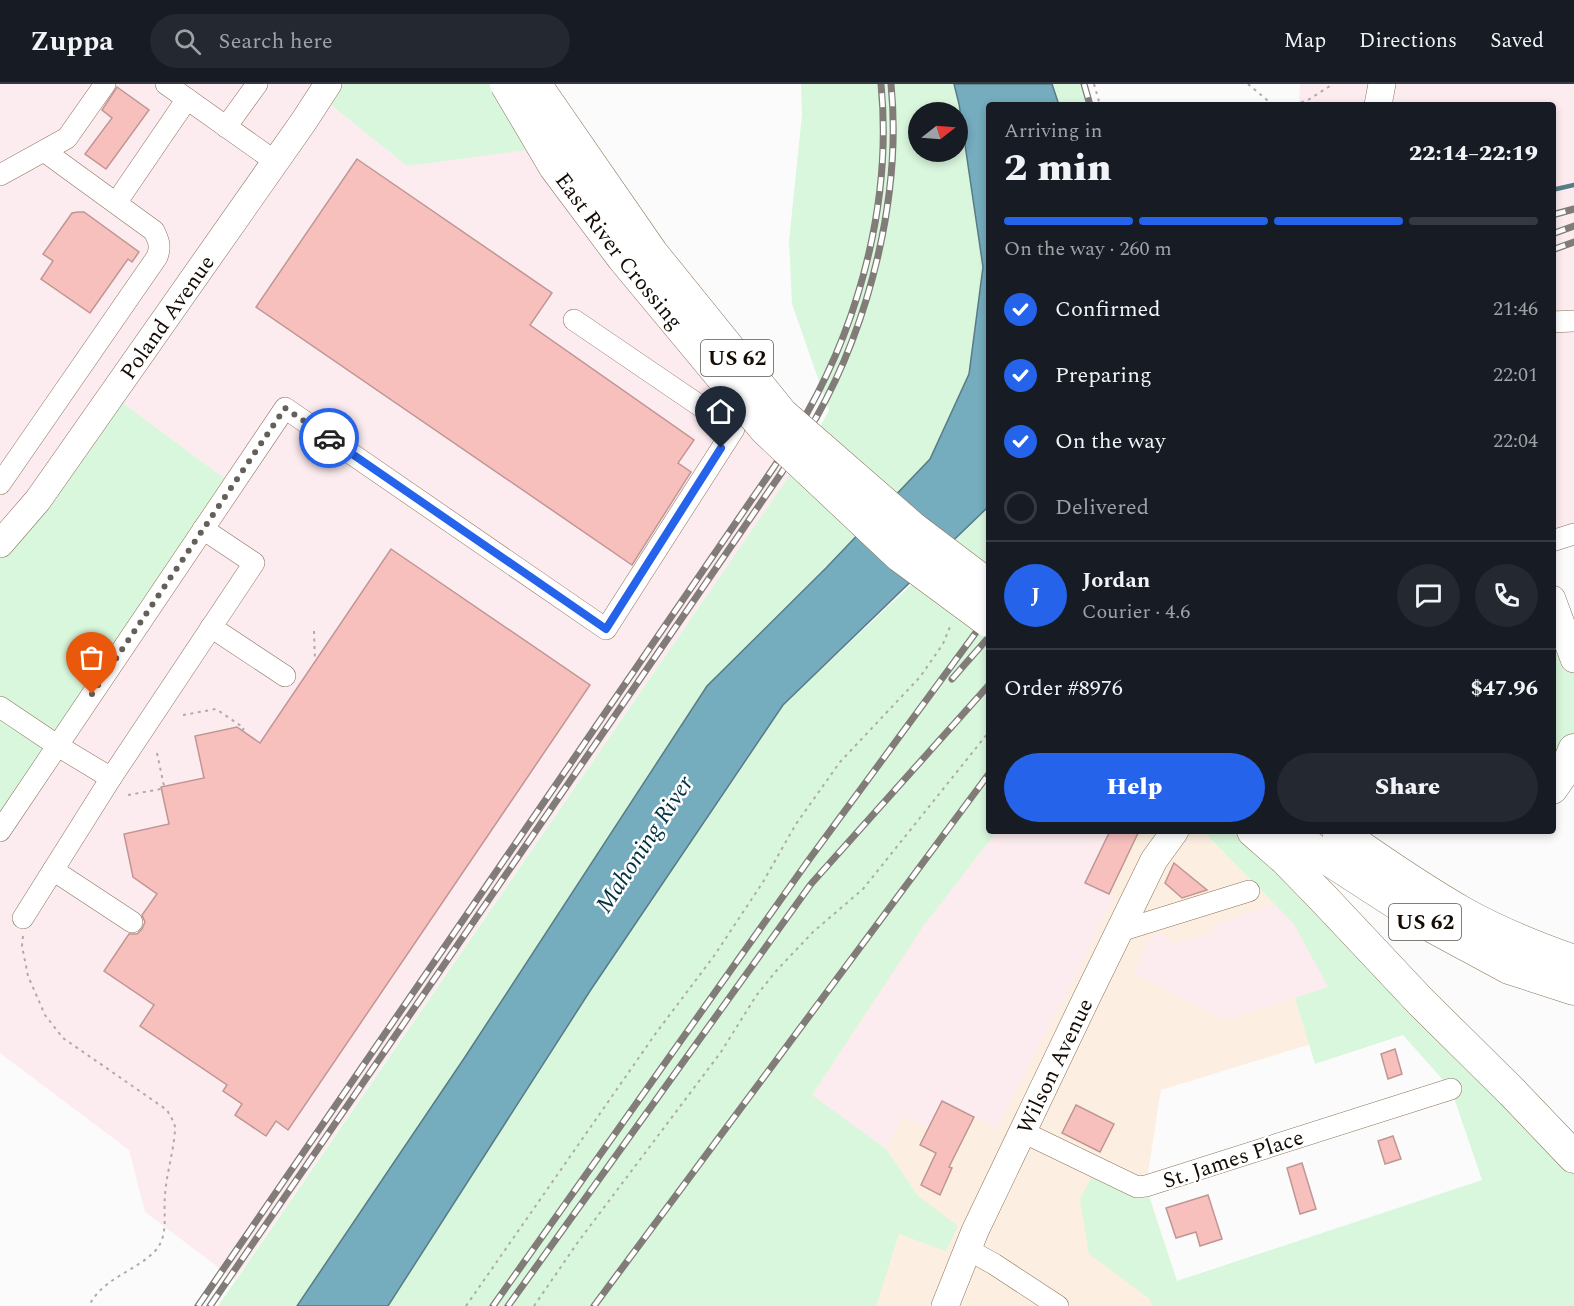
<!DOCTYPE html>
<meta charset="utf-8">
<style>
body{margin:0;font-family:Spectral,serif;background:#242831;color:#f1f3f6;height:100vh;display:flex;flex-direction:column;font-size:22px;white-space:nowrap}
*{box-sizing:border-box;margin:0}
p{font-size:20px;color:#9ea1a6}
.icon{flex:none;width:33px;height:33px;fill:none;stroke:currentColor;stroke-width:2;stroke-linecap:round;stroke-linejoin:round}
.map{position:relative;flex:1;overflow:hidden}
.panel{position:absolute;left:986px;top:18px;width:570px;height:732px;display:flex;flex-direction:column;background:#171b24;border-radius:6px;box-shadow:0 3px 9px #0003}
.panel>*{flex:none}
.needle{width:39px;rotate:73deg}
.tools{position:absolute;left:908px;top:18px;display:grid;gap:12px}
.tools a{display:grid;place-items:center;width:60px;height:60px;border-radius:50%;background:#171b24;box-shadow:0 3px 9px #0003;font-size:30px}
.pin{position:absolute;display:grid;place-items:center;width:51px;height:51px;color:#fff;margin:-62px -26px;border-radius:50% 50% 50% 0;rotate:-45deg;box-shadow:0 0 6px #0007}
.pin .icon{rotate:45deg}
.courier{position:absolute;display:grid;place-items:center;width:60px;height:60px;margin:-30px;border:4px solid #2563eb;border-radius:50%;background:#fff;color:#222;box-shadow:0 2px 8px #0007}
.head em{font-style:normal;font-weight:800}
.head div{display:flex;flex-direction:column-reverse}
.head{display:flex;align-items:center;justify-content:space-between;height:102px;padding:0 18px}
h1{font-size:39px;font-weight:800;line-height:45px}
.bar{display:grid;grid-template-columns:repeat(4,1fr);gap:9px 6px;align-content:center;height:72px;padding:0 18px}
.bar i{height:8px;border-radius:4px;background:#363941}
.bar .on{background:#2563eb}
.bar p{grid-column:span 4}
.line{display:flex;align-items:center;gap:15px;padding:0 18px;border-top:2px solid #363941}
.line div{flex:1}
.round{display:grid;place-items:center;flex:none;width:63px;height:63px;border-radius:32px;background:#242831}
ol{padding:0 18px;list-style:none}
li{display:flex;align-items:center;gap:18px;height:66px}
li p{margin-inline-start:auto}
li .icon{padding:6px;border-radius:50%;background:#2563eb;color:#fff;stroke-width:4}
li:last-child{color:#9ea1a6}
li i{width:33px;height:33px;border:3px solid #363941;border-radius:50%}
.cta{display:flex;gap:12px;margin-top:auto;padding:12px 18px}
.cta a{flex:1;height:69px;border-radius:36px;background:#2563eb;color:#fff;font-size:24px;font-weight:800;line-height:69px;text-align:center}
.cta a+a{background:#242831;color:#f1f3f6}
header{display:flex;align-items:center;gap:36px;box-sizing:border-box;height:84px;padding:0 30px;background:#171b24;border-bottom:2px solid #363941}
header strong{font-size:28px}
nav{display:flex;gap:33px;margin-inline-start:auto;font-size:21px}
.search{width:420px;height:54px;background:#242831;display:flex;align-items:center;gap:15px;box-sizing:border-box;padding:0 21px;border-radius:33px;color:#9ea1a6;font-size:22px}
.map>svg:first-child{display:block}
.built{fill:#fcefe1}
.industrial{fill:#fdecef}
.green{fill:#d9f7dd;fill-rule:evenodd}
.water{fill:#75acbe;stroke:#587c86;stroke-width:1.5}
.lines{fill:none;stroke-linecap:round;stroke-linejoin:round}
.stream{stroke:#587c86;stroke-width:4.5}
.building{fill:#f7c0bd;stroke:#c09694;stroke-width:1.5}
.minor-casing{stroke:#8b7358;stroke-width:22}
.major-casing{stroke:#8b7358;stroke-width:28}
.highway-casing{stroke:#8b7358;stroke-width:33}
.path{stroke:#aeaba8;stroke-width:2;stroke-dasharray:3 4.5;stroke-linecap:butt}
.minor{stroke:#fff;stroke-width:21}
.major{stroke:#fff;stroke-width:27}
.highway{stroke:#fff;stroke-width:32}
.rail-casing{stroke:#817c78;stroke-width:7}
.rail{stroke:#fff;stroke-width:4.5;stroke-dasharray:14;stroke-linecap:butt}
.highway-bridge-casing{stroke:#8b7358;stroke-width:33;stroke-linecap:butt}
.highway-bridge{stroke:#fff;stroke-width:32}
.done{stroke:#655f5a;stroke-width:6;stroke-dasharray:0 10.8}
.route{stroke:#2563eb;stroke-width:8}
.labels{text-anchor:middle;stroke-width:5;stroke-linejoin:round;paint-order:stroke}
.shield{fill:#fff;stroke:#5a544f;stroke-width:1.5}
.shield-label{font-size:21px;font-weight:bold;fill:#140b03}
.street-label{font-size:22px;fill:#140b03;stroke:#fff}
.water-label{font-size:24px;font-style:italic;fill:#003340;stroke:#fff}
</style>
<header>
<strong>Zuppa</strong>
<div class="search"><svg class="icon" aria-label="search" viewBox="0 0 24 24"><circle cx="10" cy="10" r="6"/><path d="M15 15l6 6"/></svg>Search here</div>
<nav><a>Map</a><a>Directions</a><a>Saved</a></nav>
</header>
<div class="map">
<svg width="1574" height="1222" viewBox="0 0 1574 1222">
<rect width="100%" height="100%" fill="#fbfbfb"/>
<path class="built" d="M988 747H1203L1389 936 1161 1006 1146 1102 1177 1197 1195 1192 1205 1222H808L743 1020Z"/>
<g class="industrial">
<path d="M0 0H328L550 63 811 360 235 1196 145 1128 129 1066 0 969Z"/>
<path d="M1300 0H1574V450L1553 457 1552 21H1299Z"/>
<path d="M997 747H1110L1085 799 1114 813 1078 888 996 1044 942 1017 928 1044 902 1032 886 1065 812 1012 924 841Z"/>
<path d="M1275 820 1294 840 1329 903 1225 936 1133 889 1152 851 1161 848 1174 860 1212 849 1215 840Z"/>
</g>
<g class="green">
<path d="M328 0H530L550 63 407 82 320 12Z"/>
<path d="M801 0H954L959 20 983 183 969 290 930 375 826 484 465 973 297 1222H218L811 360 829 326 792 220 789 157 802 31ZM918 28H957V68H918Z"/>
<path d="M1052 0H1084L1091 21H1059Z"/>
<path d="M112 311 233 401 0 747V460Z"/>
<path d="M988 423V747H997L924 841 812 1011 886 1065 918 1112 958 1142 946 1167 899 1150 876 1222H388L590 907 783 621 924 489Z"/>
<path d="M1552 515 1574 568V666L1552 704Z"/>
<path d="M1203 747H1253L1574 1073V1222H1152L1150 1215 1089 1170 1080 1115 1092 1092 1140 1115 1149 1113 1177 1197 1482 1096 1451 1005 1403 951 1315 980 1295 914 1328 903 1294 840Z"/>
</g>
<path class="water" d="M954 0H1052L1059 21H988V423L783 621 590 907 388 1222H297L465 973 707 602 826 484 930 375 969 290 983 183 959 20Z"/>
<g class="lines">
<path class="stream" d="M1552 106 1574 101"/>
</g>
<g class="building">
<path d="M117 3 149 26 106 85 85 70 112 34 102 26Z"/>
<path d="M357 75 552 209 530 241 694 356 678 379 691 388 632 481 256 223Z"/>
<path d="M78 128H84L139 168 132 178 128 175 90 229 41 195 53 177 43 170 72 129Z"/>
<path d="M391 465 590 601 288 1046 276 1037 266 1052 235 1031 242 1020 223 1007 227 1001 140 942 154 921 104 887 129 850H137L142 845 145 838 142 831 157 810 133 793 124 750 169 740 161 703 204 694 195 652 237 643 260 659Z"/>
<path d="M1110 747H1139L1109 810 1085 799Z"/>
<path d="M1174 779 1207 806 1182 814 1165 799Z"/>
<path d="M1395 965 1402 990 1388 995 1381 970Z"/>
<path d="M942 1017 974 1033 949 1083 952 1084 940 1111 921 1101 936 1069 920 1061Z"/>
<path d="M1076 1021 1114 1040 1100 1068 1062 1049Z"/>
<path d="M1393 1052 1401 1075 1385 1080 1378 1057Z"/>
<path d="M1302 1079 1316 1125 1300 1130 1287 1084Z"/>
<path d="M1208 1111 1222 1155 1200 1162 1196 1148 1176 1154 1166 1124Z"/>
</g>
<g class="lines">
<defs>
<g id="minor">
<path d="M166 0 276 78"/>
<path d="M226 43 257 0"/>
<path d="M0 91 67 54 105 0"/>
<path d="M116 119 187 15"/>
<path d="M1552 238 1574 237"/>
<path d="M0 400 157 173C161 163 159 157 154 147L44 67"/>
<path d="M1552 457 1574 450"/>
<path d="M211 543 285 592"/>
<path d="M0 623 58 662 111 694"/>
<path d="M0 747 285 324 606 545 734 345 574 236"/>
<path d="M53 786 132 838"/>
<path d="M23 834 111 694 254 479 203 445"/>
<path d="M1120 847 1249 807"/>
<path d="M1023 1048 1137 1103 1146 1102 1451 1005"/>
<path d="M967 1165 994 1180 1058 1222"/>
</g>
<g id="major">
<path d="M1378 21 1382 0"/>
<path id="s1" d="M0 460 38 416 304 37 328 0"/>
<path d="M1552 515 1574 575"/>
<path id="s2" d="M945 1222 975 1147 1087 913 1154 776 1175 747"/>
</g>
<g id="highway">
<path d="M1552 704 1568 681 1574 666"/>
<path d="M1253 747 1285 775 1324 815 1420 917 1512 1008 1574 1073"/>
<path d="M1288 747 1314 766 1433 843 1509 884 1574 905"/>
<path d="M1338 747C1379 776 1421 805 1465 830 1499 849 1537 864 1574 877"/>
</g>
</defs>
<use href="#minor" class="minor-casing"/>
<use href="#major" class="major-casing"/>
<use href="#highway" class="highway-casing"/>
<g class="path">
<path d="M1094 0 1100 21"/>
<path d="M1248 0 1273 21"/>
<path d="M1294 21 1308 16 1330 2"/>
<path d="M314 547 315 578"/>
<path d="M183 631 216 625 244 644 242 647"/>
<path d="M157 669 164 702"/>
<path d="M128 711 161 705"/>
<path d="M23 852 22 862 28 892 45 931 63 954 167 1026C170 1032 174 1037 175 1043 175 1063 166 1090 165 1112 163 1129 169 1151 156 1166 137 1187 102 1194 89 1222"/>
<path d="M466 1222 656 949 714 872 763 798 796 740 840 678 920 593 943 560 951 540"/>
<path d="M534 1222 578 1158 721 968 756 912 777 886 813 848 863 805 988 649"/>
</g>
<use href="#minor" class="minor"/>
<use href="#major" class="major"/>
<use href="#highway" class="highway"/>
<defs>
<g id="rail">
<path d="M1084 0 1090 21"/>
<path d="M1552 131 1574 125"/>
<path d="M1552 150 1574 142"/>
<path d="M1552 166 1574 158"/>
<path d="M952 595 988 554"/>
<path d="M198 1222 774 383C785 365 797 347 807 329 862 231 892 112 881 0"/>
<path d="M210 1222 782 388C793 370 805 352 816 334 870 238 902 110 891 0"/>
<path d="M493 1222 808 777 988 532"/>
<path d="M508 1222 811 800 988 602"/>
<path d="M594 1222 988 691"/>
</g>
</defs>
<use href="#rail" class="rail-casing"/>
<use href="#rail" class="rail"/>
<defs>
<g id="highway-bridge">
<path id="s3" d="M506 0 555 83 623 174 765 345 900 472 988 537"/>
<path d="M535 0 652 169 782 330 914 445 988 501"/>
</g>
</defs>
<use href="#highway-bridge" class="highway-bridge-casing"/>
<use href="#highway-bridge" class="highway-bridge"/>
</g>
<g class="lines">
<path class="done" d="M92 610 285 324 329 354"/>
<path class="route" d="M329 354 606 545 721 364"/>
</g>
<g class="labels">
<g class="shield">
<rect x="701" y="256" width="72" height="36" rx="4.5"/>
<rect x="1389" y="820" width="72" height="36" rx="4.5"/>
</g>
<g class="shield-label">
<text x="737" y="281">US 62</text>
<text x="1425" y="845">US 62</text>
</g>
<g class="street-label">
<text dy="8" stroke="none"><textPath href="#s3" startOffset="202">East River Crossing</textPath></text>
<text dy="8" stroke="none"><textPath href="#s1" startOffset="282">Poland Avenue</textPath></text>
<text dy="8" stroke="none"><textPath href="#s2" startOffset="264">Wilson Avenue</textPath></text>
<text transform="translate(1233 1074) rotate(-18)" y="8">St. James Place</text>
</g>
<g class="water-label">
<text transform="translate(644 760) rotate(-57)" y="8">Mahoning River</text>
</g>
</g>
</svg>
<div class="tools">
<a><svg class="needle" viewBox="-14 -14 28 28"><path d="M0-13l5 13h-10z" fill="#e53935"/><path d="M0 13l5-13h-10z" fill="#9ea1a6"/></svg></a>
</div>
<div class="pin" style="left:92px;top:610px;background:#ea580c"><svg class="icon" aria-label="bag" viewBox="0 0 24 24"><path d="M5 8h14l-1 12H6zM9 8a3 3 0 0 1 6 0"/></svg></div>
<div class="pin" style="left:721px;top:364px;background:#1f2937"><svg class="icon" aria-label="home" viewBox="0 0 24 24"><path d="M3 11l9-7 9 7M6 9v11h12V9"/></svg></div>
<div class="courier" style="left:329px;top:354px"><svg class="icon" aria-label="car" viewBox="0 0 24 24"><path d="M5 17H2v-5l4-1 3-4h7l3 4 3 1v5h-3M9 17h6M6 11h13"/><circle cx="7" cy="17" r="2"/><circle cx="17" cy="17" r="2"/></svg></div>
<section class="panel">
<div class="head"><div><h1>2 min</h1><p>Arriving in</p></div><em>22:14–22:19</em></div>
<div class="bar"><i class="on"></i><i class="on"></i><i class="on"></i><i></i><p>On the way · 260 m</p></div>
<ol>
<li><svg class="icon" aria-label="check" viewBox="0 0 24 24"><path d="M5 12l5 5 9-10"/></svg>Confirmed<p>21:46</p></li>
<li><svg class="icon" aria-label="check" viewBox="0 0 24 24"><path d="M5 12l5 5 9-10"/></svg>Preparing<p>22:01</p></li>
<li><svg class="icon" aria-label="check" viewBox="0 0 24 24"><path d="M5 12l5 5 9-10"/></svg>On the way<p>22:04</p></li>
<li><i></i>Delivered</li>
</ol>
<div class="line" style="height:108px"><b class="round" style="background:#2563eb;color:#fff">J</b><div><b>Jordan</b><p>Courier · 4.6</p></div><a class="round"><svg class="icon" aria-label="chat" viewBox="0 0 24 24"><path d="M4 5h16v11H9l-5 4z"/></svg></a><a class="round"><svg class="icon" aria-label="phone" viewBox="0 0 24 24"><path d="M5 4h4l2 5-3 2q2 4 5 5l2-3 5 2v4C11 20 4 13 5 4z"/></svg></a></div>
<div class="line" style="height:78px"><div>Order #8976</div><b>$47.96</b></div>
<div class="cta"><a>Help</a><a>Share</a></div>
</section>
</div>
